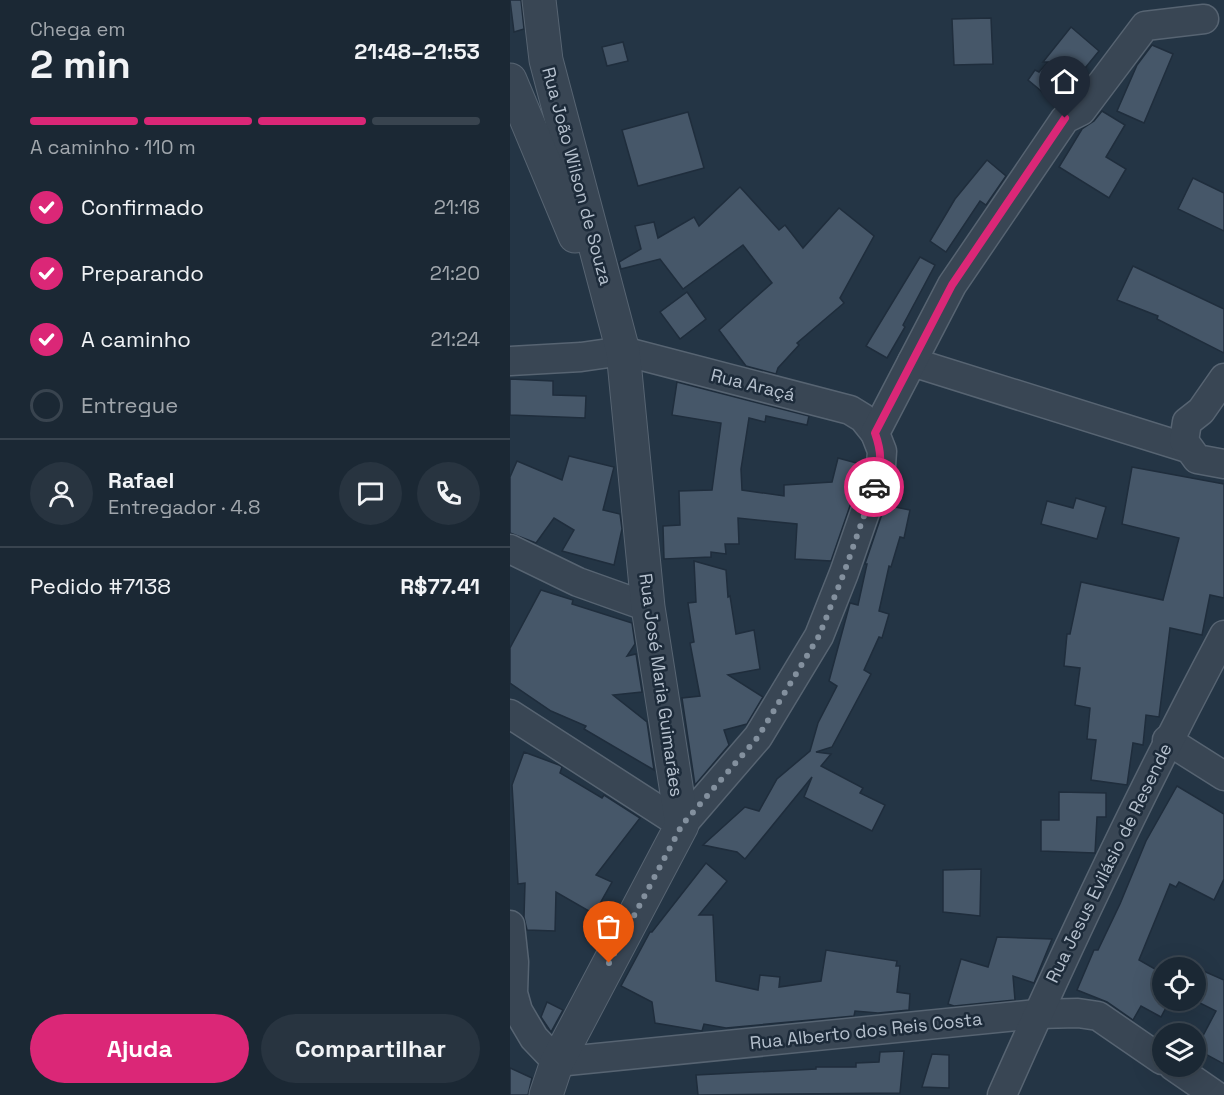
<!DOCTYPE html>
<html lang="pt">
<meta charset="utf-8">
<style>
body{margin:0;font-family:"Space Grotesk",sans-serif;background:#283440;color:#f1f3f6;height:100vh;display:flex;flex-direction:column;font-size:22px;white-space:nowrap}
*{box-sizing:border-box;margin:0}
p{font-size:20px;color:#a0a6ac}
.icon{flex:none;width:33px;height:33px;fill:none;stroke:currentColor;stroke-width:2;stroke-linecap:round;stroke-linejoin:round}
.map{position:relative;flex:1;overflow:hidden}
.side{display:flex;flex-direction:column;background:#1b2834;width:510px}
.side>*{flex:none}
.controls{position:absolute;left:642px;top:957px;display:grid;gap:12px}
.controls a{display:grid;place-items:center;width:54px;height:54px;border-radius:50%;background:#1b2834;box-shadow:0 6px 24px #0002,0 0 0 2px #39444f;font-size:30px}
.pin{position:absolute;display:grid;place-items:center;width:51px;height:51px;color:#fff;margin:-62px -26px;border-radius:50% 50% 50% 0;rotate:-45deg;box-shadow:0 0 6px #0007}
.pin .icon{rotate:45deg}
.courier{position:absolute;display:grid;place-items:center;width:60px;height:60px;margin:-30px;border:4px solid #db2777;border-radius:50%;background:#fff;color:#222;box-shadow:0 2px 8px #0007}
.summary em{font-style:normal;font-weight:700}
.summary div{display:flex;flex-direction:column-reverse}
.summary{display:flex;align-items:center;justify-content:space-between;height:102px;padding:0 30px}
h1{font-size:39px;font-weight:700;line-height:45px}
.bar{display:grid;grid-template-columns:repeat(4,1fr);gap:9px 6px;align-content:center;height:72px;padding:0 30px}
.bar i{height:8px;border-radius:4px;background:#39444f}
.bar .on{background:#db2777}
.bar p{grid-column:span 4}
.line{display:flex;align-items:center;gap:15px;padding:0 30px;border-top:2px solid #39444f}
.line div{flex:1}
.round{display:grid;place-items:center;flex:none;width:63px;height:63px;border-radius:32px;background:#283440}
ol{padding:0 30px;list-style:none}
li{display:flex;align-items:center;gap:18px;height:66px}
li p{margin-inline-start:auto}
li .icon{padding:6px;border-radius:50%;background:#db2777;color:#fff;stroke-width:4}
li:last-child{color:#a0a6ac}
li i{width:33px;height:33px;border:3px solid #39444f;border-radius:50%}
.primary-button{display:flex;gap:12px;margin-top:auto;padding:12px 30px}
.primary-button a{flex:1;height:69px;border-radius:36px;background:#db2777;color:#fff;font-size:24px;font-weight:700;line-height:69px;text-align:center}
.primary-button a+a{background:#283440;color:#f1f3f6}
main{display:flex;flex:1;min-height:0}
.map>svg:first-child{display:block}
.building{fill:#465769;stroke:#1f2d3c;stroke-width:1.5}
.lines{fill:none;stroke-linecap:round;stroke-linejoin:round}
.minor-casing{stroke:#576472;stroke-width:31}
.tertiary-casing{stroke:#576472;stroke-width:35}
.minor{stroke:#394654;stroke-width:28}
.tertiary{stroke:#394654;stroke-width:33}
.done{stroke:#83909e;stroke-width:6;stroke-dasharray:0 10.8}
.route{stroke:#db2777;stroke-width:8}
.labels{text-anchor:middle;stroke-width:5;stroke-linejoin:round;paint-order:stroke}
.street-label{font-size:18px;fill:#b6c1ce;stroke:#1d2b3a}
</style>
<main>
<section class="side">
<div class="summary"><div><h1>2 min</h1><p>Chega em</p></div><em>21:48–21:53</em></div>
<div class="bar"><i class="on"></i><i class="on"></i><i class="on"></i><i></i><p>A caminho · 110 m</p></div>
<ol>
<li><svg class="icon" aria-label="check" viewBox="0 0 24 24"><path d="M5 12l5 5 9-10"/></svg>Confirmado<p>21:18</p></li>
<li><svg class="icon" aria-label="check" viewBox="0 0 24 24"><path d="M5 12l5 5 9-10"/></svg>Preparando<p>21:20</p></li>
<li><svg class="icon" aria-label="check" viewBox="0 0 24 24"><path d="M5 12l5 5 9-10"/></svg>A caminho<p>21:24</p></li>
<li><i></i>Entregue</li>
</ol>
<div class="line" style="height:108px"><a class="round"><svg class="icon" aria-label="person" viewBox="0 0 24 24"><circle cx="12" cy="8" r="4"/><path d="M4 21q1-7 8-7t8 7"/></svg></a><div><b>Rafael</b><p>Entregador · 4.8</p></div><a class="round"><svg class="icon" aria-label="chat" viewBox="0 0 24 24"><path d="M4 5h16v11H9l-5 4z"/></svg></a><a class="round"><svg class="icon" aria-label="phone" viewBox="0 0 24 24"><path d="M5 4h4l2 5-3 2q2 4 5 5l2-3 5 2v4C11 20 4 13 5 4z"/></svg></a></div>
<div class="line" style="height:78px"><div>Pedido #7138</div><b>R$77.41</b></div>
<div class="primary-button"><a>Ajuda</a><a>Compartilhar</a></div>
</section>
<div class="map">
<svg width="714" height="1095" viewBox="0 0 714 1095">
<rect width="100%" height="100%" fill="#243545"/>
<g class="building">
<path d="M0 0H11L14 29 4 32Z"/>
<path d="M481 18 483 64 444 65 442 19Z"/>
<path d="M561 27 589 51 566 79 570 82 560 98 547 104 518 80 525 70 529 72 538 62H533Z"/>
<path d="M113 42 118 61 97 66 92 47Z"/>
<path d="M642 45 663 54 634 123 607 111 627 65Z"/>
<path d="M592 111 615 125 596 157 616 169 599 198 549 167 572 129 584 121Z"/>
<path d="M178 112 194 168 128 186 112 130Z"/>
<path d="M477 160 496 176 476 205 470 201 436 252 420 241 445 199Z"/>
<path d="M683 178 714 193V231L668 209Z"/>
<path d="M230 187 269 230 275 225 293 248 329 208 364 236 330 298 334 303 287 343 289 345 268 368 266 374 236 366 209 330 262 283 233 245 173 289 150 259 111 269 109 262 131 249 125 226 144 222 148 238 184 217 189 226Z"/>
<path d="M410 257 425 265 393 325 395 327 377 358 356 346Z"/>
<path d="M623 266 714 309V353L647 319 648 316 607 300Z"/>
<path d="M177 292 196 319 170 339 150 312Z"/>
<path d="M0 379 43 381V395L76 396 75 418 0 415Z"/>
<path d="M167 382 299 416 297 425 256 416 255 422 239 418 231 469 232 490 274 496V485L322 482 328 458 354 465 321 561 285 559 287 524 228 518 229 544H215L216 554 201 552V557L154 559 153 526 170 525 169 491 202 490 211 423 162 415Z"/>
<path d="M59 456 104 467 93 510 110 514 112 529 104 565 52 551 64 530 44 518 26 543 0 533V477L7 461 52 480Z"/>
<path d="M622 467 714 484V598L700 595 692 635 660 628 649 717 636 715 633 745 623 743 617 785 581 780 586 740 577 739 580 708 565 705 570 668 554 666 557 634H560L571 582 653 600 669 538 612 524Z"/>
<path d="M566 498 596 507 587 539 531 524 537 501 563 508Z"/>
<path d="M375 505 400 510 394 538 390 537 381 567 379 566 369 611 379 614 372 638 369 637 354 670 361 674 322 747 306 752 321 754 311 766 353 788 350 793 375 805 362 831 294 797 302 777 235 859 227 852 193 845 235 807 249 811 267 779 300 751 308 723 327 686 319 681 340 603 348 605 357 564H355Z"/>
<path d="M184 561 216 570 218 597 220 596 226 634 244 630 250 669 218 675 253 697 237 724 214 730 219 745 185 785 172 698 190 696 180 643 184 642 178 603 186 602Z"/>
<path d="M31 590 63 600 62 604 122 623 125 644 117 656 126 654 132 692 103 695 137 722 144 770 74 729 76 726 41 711 0 683V648Z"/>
<path d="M14 752 49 765 52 767 50 773 92 798 94 795 130 818 86 875 102 882 84 914 46 892 45 931 17 930 14 917 15 883 8 884 2 785Z"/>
<path d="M667 786 714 814V879L704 900 669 882 666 887 660 884 629 960 652 973V1000H660L651 1017 631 1006 623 1020 597 1002 567 990 584 950H588L610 904 636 841Z"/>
<path d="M549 792 596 793V817H587L585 853 531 851V820H549Z"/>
<path d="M196 863 217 881 189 915H203L206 981 248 990 250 975 270 977 269 987 311 981 316 950 387 961 386 966H390L387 992 400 994 399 1010 368 1013 345 1011 344 1016 216 1028 194 1024 192 1031 145 1023 142 1002 111 986 140 932H142Z"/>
<path d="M471 869 470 916 433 912V870Z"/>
<path d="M487 937 542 939 524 983 503 976 505 1000 444 1006 438 1004 451 959 478 967Z"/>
<path d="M682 966 714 980V1064L686 1049 706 1011 684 1000 686 968Z"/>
<path d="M37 1002 53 1010 41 1032 31 1017Z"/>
<path d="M394 1051 390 1093 188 1095 186 1075 306 1069V1067H346V1063L369 1062 370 1052Z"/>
<path d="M422 1054 439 1055V1088L412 1087Z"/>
<path d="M0 1068 22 1078 18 1095H0Z"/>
</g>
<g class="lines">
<defs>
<g id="minor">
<path d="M0 361 71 357 113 351 340 410 353 418 365 433"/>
<path d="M402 362 677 448"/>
<path d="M714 378 691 411 677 422 674 441 687 459 714 464"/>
<path d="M0 549 68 582 138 607"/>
<path d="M0 714 172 825 248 737 309 636 334 573 371 466 372 451 365 433 442 285 555 119 571 111 635 26 694 19"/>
<path d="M657 740 714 776"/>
<path d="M0 925 4 962 3 993 8 1011 24 1038 47 1062 527 1014 568 1013 588 1016 652 1060"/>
<path d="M663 1066 705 1095"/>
<path d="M492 1095C561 939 634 785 714 635"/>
</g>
<g id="tertiary">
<path d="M29 0 36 60 113 351 138 607 172 825 47 1062 36 1095"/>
<path d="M0 80 65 236"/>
</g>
</defs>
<use href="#minor" class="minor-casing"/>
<use href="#tertiary" class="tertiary-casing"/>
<use href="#minor" class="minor"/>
<use href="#tertiary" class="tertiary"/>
</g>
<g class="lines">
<path class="done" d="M99 963 172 825 248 737 309 636 334 573 364 487"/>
<path class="route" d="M364 487C371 464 373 456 365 433L442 285 555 118"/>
</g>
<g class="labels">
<g class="street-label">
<text transform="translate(67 176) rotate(75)" y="6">Rua João Wilson de Souza</text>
<text transform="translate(243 385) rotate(14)" y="6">Rua Araçá</text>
<text transform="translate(151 685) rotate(82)" y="6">Rua José Maria Guimarães</text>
<text transform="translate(599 863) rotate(-64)" y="6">Rua Jesus Evilásio de Resende</text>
<text transform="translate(356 1031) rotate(-6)" y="6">Rua Alberto dos Reis Costa</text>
</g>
</g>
</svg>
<div class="controls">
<a><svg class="icon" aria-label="locate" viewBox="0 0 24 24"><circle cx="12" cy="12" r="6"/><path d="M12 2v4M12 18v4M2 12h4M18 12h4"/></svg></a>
<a><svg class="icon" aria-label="layers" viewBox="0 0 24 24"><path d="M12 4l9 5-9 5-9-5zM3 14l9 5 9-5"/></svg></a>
</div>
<div class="pin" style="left:99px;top:963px;background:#ea580c"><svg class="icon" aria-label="bag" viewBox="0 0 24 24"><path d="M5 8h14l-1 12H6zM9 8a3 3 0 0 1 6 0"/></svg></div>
<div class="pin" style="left:555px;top:118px;background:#1f2937"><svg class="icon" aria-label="home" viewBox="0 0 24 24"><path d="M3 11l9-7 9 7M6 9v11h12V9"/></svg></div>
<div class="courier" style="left:364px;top:487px"><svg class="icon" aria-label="car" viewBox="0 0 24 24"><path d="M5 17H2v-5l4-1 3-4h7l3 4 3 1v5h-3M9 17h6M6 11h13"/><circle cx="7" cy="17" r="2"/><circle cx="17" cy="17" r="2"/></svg></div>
</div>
</main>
